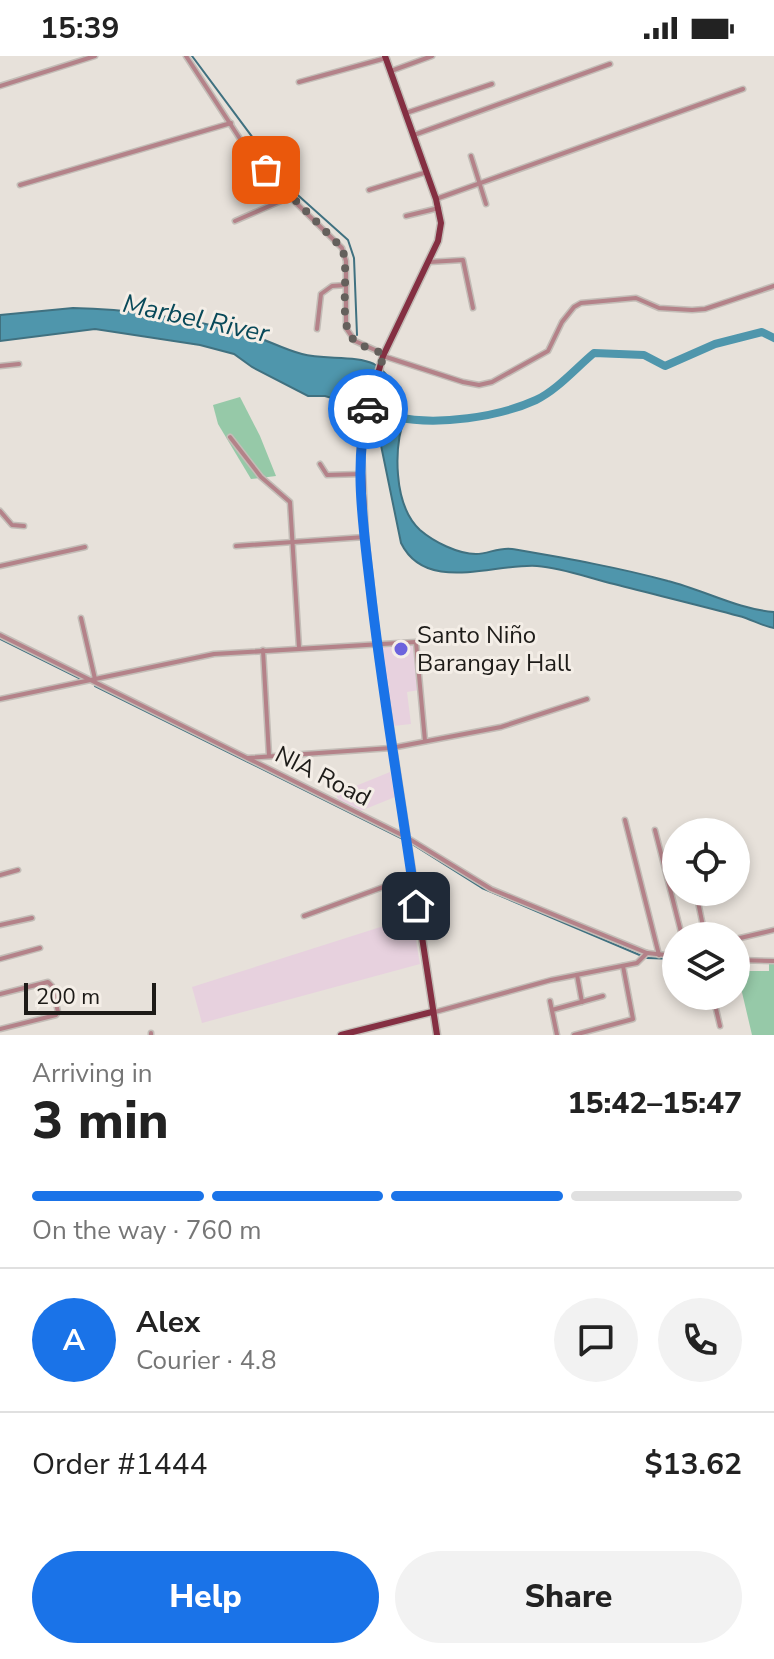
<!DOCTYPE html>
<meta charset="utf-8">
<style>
body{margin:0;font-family:"Nunito Sans",sans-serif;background:#f2f2f2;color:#222;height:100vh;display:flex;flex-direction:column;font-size:30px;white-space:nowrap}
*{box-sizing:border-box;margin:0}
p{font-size:26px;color:#767676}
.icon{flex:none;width:44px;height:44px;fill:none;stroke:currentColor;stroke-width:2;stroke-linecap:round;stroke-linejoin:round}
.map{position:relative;height:979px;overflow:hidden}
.drawer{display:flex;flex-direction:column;background:#fff;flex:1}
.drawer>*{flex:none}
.buttons{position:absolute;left:662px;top:762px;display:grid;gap:16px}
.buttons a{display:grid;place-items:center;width:88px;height:88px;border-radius:50%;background:#fff;box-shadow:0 4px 12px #0003;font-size:40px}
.scale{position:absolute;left:24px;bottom:20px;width:132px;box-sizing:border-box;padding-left:8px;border:4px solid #1d1b18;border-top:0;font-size:22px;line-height:28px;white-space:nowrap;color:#1d1b18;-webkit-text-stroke:6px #f4eee7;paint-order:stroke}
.pin{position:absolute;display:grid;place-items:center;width:68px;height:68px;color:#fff;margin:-34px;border-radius:16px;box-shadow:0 4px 12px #0006}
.courier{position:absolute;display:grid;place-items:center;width:80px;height:80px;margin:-40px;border:6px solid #1a73e8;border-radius:50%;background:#fff;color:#222;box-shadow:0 2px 10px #0007}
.head em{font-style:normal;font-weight:800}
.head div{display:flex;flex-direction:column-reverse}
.head{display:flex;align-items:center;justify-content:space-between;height:136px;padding:0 32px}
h1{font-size:52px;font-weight:800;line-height:60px}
.bar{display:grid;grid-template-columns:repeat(4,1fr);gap:12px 8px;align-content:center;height:96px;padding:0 32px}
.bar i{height:10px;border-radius:6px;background:#e0e0e0}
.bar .on{background:#1a73e8}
.bar p{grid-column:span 4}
.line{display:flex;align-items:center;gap:20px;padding:0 32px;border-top:2px solid #e0e0e0}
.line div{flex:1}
.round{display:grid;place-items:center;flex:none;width:84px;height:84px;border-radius:42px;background:#f2f2f2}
.button{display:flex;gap:16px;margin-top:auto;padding:16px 32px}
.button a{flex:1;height:92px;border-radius:48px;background:#1a73e8;color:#fff;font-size:32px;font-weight:800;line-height:92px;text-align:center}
.button a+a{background:#f2f2f2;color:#222}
.status{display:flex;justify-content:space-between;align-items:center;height:56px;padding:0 40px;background:#fff;direction:ltr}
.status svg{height:22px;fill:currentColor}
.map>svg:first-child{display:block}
.commercial{fill:#e7d1de}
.green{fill:#96c9a8}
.water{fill:#4f96ac;stroke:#407180;stroke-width:2}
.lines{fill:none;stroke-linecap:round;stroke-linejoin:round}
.stream{stroke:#407180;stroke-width:2}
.river{stroke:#4f96ac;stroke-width:8}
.minor-casing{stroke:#c3bdb7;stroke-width:7}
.major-casing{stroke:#c3bdb7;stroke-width:9}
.minor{stroke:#b48289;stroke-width:4}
.major{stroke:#842f42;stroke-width:6}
.done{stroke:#64605c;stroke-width:8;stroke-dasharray:0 14.4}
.route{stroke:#1a73e8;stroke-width:10}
.poi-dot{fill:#6c63dd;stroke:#f4eee7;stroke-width:3}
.labels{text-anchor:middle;stroke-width:6;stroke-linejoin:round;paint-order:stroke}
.poi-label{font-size:24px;fill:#1d1b18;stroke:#f4eee7;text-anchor:start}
.street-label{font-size:24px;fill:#1d1b18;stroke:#f4eee7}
.water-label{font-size:26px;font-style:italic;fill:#084959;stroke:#f4eee7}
</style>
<div class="status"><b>15:39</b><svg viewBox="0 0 49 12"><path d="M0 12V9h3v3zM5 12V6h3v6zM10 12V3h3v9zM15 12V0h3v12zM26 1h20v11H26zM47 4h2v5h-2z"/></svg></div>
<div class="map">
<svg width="774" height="979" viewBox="0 0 774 979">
<rect width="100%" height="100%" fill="#e7e1da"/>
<g class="commercial">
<path d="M414 588 419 634 407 636 411 668 393 670 380 590Z"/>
<path d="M390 716 395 741 358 756 340 748 336 738Z"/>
<path d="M412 861 420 908 202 967 192 931Z"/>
</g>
<g class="green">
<path d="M240 341 260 380 276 420 251 423 218 368 213 349Z"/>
<path d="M769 908H774V979H752L737 915H769Z"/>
</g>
<path class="water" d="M73 252C128 253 190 263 244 277 264 282 282 293 302 298 323 304 356 299 374 308 398 322 390 342 406 358 393 390 393 449 420 474 434 486 458 498 476 498 488 498 499 491 512 493 564 502 617 511 668 525 704 534 737 553 774 556V572C762 570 751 563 739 560 698 549 656 539 614 528 589 522 563 512 537 510 494 507 426 538 401 487L375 360 372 354 325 340H308L252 311 234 298 200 289 95 273 0 285V259Z"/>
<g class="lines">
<g class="stream">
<path d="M192 0 291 133 348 184 354 202 357 279"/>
<path d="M0 583 81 623"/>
<path d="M95 630 403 783"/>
<path d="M412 788 482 832 642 900"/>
<path d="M647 902 676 903"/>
</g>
<path class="river" d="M397 361C437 370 499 361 536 344 557 334 576 312 594 297L644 299 665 310 715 288 762 276 774 282"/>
<defs>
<g id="minor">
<path d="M186 0 246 92 290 141 342 192 346 205V272L355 285 384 298"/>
<path d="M391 15 432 0"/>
<path d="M299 26 386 2"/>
<path d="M0 30 95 0"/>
<path d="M406 57 492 28"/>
<path d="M414 79 610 8"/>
<path d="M471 100 486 148"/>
<path d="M20 129 231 67"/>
<path d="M369 134 427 116"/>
<path d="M436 143 743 33"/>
<path d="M406 160 439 152"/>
<path d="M235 165 290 141"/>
<path d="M429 206 463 204 473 252"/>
<path d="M317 273 321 238 332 230 346 229"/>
<path d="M383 300 463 326 479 329 492 326 548 295 562 266 574 251 581 247 636 242 659 252 692 254 705 253 774 230"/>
<path d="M0 310 19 308"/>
<path d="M230 381 261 421 290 446 299 592"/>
<path d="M320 408 327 419 362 418"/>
<path d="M0 455 12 469 24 470"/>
<path d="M236 490 365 481"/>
<path d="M0 510 85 491"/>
<path d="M81 562 95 623"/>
<path d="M0 579 406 781 491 833 647 897 676 900"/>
<path d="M263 594 269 700"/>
<path d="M0 643 214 598 416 586 425 685"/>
<path d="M248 702 391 692 501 671 587 643"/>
<path d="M625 764 659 899"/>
<path d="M655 774 682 880"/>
<path d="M0 819 18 814"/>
<path d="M696 836 705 880"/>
<path d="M304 860 397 826 412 825"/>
<path d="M0 869 32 862"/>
<path d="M736 883 774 874"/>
<path d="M0 903 40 892"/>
<path d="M736 904 774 905"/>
<path d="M577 919 582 946"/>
<path d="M0 938 48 926 52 930 58 956 56 959 0 973"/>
<path d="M709 940 716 953 720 970"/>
<path d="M550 945 557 979"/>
<path d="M552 954 603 940"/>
<path d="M435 956 551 924 637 907 647 897"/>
<path d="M151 977V979"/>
<path d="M574 979 633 963 623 910"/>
</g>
<g id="major">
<path d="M385 0 436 143 441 167 438 185 383 300 363 370 361 394 365 481 377 587 437 979"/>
<path d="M341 979 432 956"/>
</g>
</defs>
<use href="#minor" class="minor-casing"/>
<use href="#major" class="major-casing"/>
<use href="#minor" class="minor"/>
<use href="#major" class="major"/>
</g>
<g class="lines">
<path class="done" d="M266 114 342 192C351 216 336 270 355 285 362 291 375 294 384 298L368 353"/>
<path class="route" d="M368 353C353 406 364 475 370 529 382 637 401 743 416 850"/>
</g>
<circle class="poi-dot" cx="401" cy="593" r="8"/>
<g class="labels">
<g class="poi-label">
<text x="417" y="587">Santo Niño<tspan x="417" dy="28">Barangay Hall</tspan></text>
</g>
<g class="street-label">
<text transform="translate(323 720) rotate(27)" y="8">NIA Road</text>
</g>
<g class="water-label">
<text transform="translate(196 262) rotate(12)" y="9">Marbel River</text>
</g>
</g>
</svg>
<div class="buttons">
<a><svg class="icon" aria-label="locate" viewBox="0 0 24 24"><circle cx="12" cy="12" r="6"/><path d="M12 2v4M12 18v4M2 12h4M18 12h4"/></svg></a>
<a><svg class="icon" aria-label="layers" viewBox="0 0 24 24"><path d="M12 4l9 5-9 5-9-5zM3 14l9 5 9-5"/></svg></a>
</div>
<div class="scale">200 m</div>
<div class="pin" style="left:266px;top:114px;background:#ea580c"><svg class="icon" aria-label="bag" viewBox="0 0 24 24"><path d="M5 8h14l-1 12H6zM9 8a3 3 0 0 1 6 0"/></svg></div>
<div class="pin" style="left:416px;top:850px;background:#1f2937"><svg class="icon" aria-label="home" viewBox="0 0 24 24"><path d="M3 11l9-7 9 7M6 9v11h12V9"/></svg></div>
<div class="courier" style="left:368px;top:353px"><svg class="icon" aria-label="car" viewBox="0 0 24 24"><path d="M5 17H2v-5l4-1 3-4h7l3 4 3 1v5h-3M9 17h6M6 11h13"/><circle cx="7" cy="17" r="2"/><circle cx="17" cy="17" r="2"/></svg></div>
</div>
<section class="drawer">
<div class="head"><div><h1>3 min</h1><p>Arriving in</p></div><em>15:42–15:47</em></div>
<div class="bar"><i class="on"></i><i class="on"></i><i class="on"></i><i></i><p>On the way · 760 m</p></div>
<div class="line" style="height:144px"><b class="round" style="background:#1a73e8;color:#fff">A</b><div><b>Alex</b><p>Courier · 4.8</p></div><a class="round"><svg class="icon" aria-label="chat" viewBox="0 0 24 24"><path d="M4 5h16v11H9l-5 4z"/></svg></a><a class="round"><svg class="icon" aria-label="phone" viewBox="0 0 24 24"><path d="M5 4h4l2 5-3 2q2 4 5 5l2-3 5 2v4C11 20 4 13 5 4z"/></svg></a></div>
<div class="line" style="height:104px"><div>Order #1444</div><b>$13.62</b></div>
<div class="button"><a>Help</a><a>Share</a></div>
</section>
